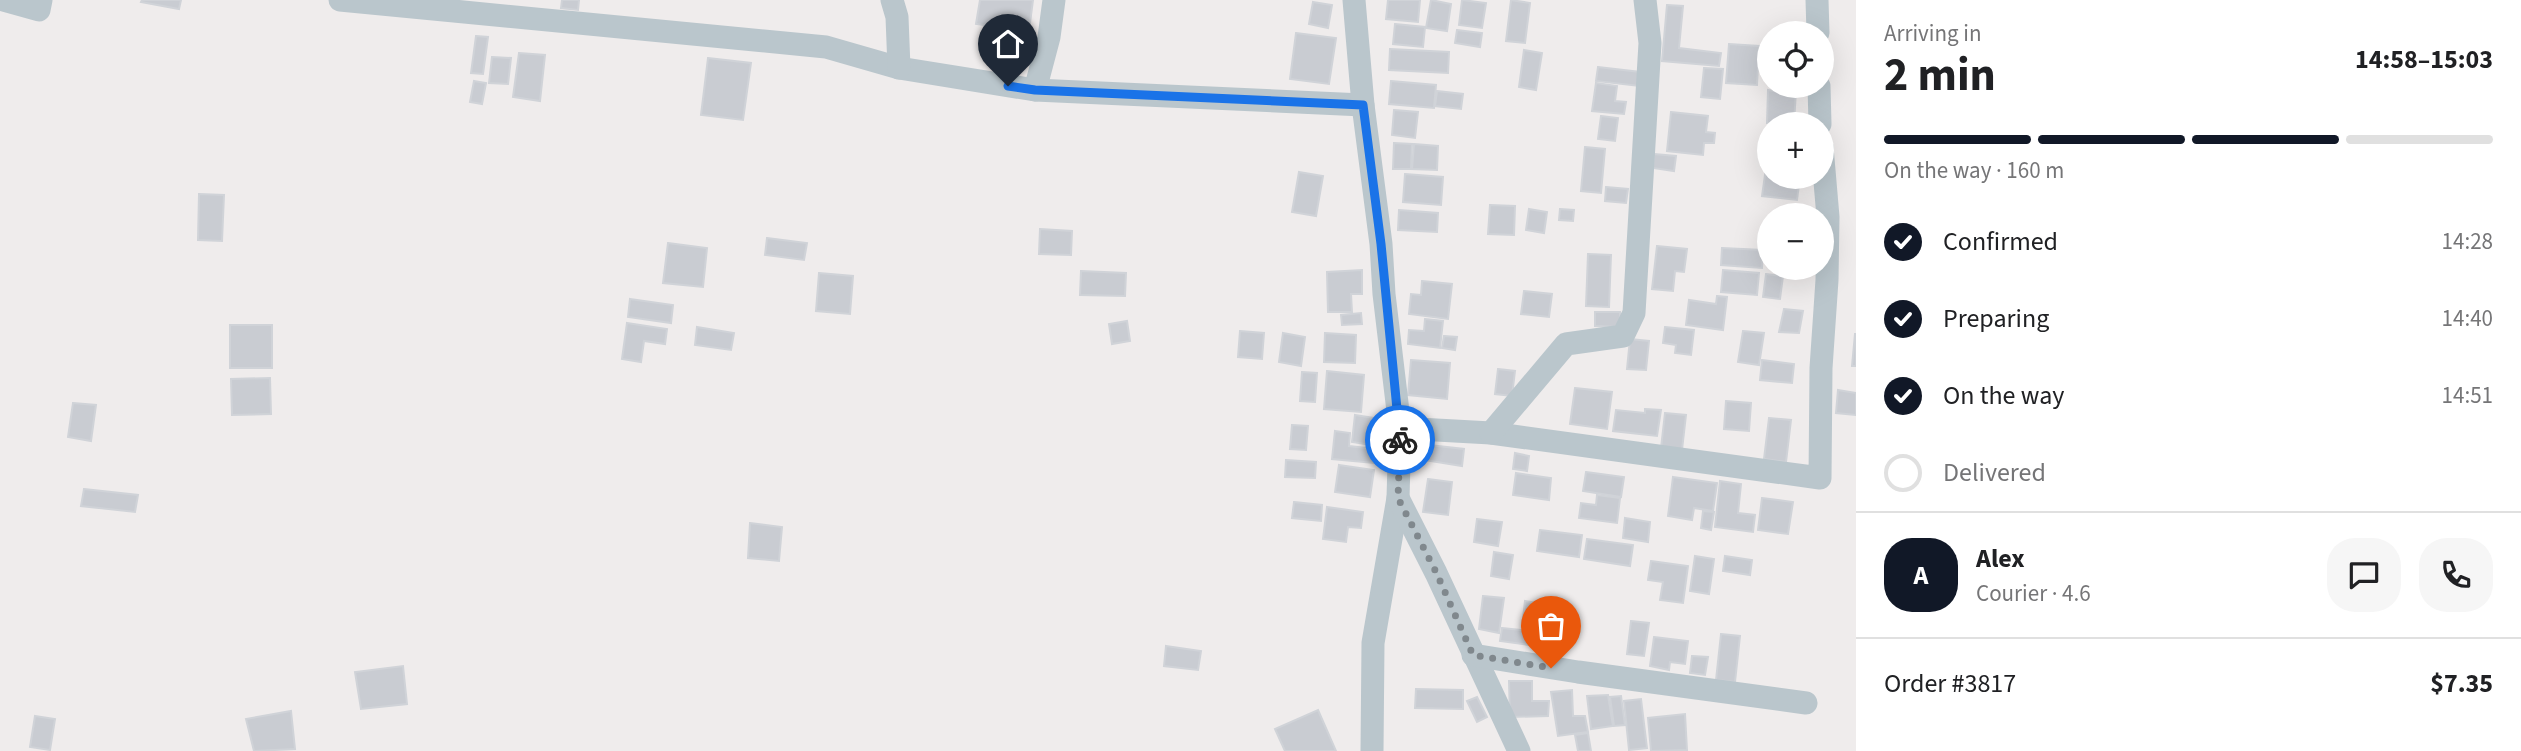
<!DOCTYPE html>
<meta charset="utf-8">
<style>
body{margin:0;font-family:"Source Sans 3",sans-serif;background:#f6f6f6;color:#202124;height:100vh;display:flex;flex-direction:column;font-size:26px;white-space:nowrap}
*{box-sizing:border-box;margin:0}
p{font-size:23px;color:#757577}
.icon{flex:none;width:38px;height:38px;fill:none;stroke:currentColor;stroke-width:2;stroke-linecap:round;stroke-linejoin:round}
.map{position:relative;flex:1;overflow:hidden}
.panel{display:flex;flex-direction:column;background:#fff;width:665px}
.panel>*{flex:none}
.buttons{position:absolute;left:1757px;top:21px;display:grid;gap:14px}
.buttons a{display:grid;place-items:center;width:77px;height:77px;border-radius:50%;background:#fff;box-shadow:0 7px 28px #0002;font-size:35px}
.pin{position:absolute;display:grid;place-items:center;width:60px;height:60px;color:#fff;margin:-72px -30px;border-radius:50% 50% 50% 0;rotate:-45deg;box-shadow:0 0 7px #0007}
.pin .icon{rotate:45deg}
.courier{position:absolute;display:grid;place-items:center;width:70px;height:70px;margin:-35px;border:5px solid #1a73e8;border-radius:50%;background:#fff;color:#222;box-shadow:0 2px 9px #0007}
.summary em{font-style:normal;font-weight:700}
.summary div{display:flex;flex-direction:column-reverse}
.summary{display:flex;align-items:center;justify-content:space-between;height:119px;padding:0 28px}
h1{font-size:46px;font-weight:700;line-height:52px}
.bar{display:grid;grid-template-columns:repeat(4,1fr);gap:10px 7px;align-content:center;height:84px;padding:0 28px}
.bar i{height:9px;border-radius:5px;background:#e0e0e0}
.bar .current{background:#111827}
.bar p{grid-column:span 4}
.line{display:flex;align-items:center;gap:18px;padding:0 28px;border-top:2px solid #e0e0e0}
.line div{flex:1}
.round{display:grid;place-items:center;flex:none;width:74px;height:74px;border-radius:28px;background:#f6f6f6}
ol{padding:0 28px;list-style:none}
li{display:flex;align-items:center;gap:21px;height:77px}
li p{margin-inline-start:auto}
li .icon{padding:7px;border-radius:50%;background:#111827;color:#fff;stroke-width:4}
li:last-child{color:#757577}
li i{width:38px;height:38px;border:4px solid #e0e0e0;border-radius:50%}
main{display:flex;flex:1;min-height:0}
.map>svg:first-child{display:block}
.building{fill:#c9ccd2;stroke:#d0d3d8;stroke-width:2}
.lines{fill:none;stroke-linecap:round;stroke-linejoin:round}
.minor{stroke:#bac6cc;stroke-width:23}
.done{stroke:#80888d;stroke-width:7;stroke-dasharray:0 12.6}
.route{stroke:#1a73e8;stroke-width:9}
</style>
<main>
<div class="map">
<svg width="1856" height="751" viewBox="0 0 1856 751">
<rect width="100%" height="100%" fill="#efecec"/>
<g class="building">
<path d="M142 0H181L179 9 141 2Z"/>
<path d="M562 0H579L578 10 561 8Z"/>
<path d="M980 0H1033L1029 31 976 24Z"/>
<path d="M1388 0H1420L1418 22 1386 19Z"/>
<path d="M1431 0 1451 4 1447 31 1426 28Z"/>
<path d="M1462 0 1486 3 1482 28 1459 25Z"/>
<path d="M1511 0 1530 3 1525 43 1506 41Z"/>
<path d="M1313 2 1332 5 1328 28 1309 24Z"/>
<path d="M1667 5 1683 6 1679 48 1721 53 1719 66 1662 61Z"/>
<path d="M1395 24 1425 27 1423 47 1393 44Z"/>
<path d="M1457 30 1482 33 1480 47 1455 43Z"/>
<path d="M1296 33 1336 38 1329 84 1290 79Z"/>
<path d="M476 36 488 37 483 74 471 73Z"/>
<path d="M1729 44 1759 46 1757 85 1726 83Z"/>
<path d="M1390 49 1449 52 1448 73 1389 70Z"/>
<path d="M1524 50 1542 53 1536 90 1519 87Z"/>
<path d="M519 53 545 55 540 101 513 97Z"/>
<path d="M492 57 511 58 508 84 489 83Z"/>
<path d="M708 58 751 63 743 120 701 115Z"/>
<path d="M1598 67 1640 72 1639 86 1596 81Z"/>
<path d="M1704 68 1723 69 1720 99 1701 97Z"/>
<path d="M474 81 486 83 482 104 470 102Z"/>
<path d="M1391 81 1436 85 1434 108 1389 104Z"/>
<path d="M1596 83 1617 86 1615 101 1626 102 1624 114 1592 111Z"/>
<path d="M1775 86H1786L1785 90H1796L1794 124 1767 123 1768 90 1774 91Z"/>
<path d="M1437 91 1463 94 1461 109 1435 106Z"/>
<path d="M1394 110 1418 112 1415 138 1392 135Z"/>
<path d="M1671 112 1708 116 1706 132 1715 133 1714 143H1704L1703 155 1667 151Z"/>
<path d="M1601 116 1618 118 1615 141 1598 139Z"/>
<path d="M1394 143 1412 144 1411 169H1393Z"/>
<path d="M1414 144 1438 146 1437 170 1412 169Z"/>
<path d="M1585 147 1605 149 1601 193 1581 191Z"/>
<path d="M1654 154 1676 156 1674 171 1653 168Z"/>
<path d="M1768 154 1769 177H1800L1797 200 1762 196Z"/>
<path d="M1299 172 1323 176 1316 216 1292 212Z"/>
<path d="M1405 174 1443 177 1441 205 1403 202Z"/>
<path d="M1606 187 1628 189 1626 203 1605 201Z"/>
<path d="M199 194 224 195 222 241 198 240Z"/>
<path d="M1490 205 1515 206 1514 235 1488 234Z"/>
<path d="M1529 209 1547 212 1544 233 1526 230Z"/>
<path d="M1560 209 1574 210 1573 221 1559 220Z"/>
<path d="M1399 210 1438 213 1437 232 1398 230Z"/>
<path d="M1040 229 1072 231 1071 255 1039 254Z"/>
<path d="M767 238 807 243 804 260 765 255Z"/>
<path d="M668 243 707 248 703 287 663 283Z"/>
<path d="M1657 246 1687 249 1684 272 1675 271 1673 291 1652 289Z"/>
<path d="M1722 248 1763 250 1762 268 1721 265Z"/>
<path d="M1588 254 1611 255 1609 307 1586 306Z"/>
<path d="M1362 270V294H1351L1352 312H1328L1327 272Z"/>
<path d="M1723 270 1759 273 1757 295 1721 292Z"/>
<path d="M1081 271 1126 273 1125 296 1080 295Z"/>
<path d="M819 273 853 276 850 314 816 311Z"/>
<path d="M1766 274 1783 276 1780 299 1763 297Z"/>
<path d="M1422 281 1452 284 1448 319 1409 314 1411 294 1421 295Z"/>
<path d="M1524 291 1552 294 1549 317 1521 314Z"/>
<path d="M1717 296 1727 297 1723 330 1686 325 1689 300 1716 304Z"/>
<path d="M630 299 673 305 671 323 628 317Z"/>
<path d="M1784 309 1803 311 1799 333 1779 332Z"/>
<path d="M1595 312H1620V327L1595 326Z"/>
<path d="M1361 313 1362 324 1342 325 1341 315Z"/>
<path d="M1425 319 1443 321 1440 348 1408 344 1409 330 1424 331Z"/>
<path d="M1127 321 1130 341 1112 344 1109 324Z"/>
<path d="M627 323 667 329 665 344 644 341 641 362 622 359Z"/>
<rect x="230" y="325" width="42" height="43"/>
<path d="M697 327 734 333 731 350 695 345Z"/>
<path d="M1665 327 1694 330 1691 355 1675 353 1676 345 1663 343Z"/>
<path d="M1240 331 1264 333 1262 359 1238 357Z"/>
<path d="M1743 331 1764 333 1759 365 1738 362Z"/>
<path d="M1283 333 1305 337 1301 366 1279 362Z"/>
<path d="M1325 333 1356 335 1355 363 1324 362Z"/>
<path d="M1855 334H1856V366H1852Z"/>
<path d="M1444 336 1457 337 1455 350 1442 348Z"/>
<path d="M1630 339 1649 341 1646 370 1627 369Z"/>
<path d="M1411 360 1450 363 1447 399 1408 395Z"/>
<path d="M1762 360 1794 364 1792 383 1760 380Z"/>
<path d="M1498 369 1515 371 1512 396 1495 394Z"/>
<path d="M1327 371 1364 375 1361 412 1324 409Z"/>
<path d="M1302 372 1317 373 1315 402 1300 401Z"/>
<path d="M270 378 271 414 232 415 231 379Z"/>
<path d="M1575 388 1612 392 1607 429 1570 424Z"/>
<path d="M1838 390 1856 393V415L1836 413Z"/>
<path d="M1726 401 1751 403 1749 431 1724 429Z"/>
<path d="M73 403 96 405 91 441 68 437Z"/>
<path d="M1645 409 1661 410 1657 436 1613 431 1616 410 1645 413Z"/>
<path d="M1665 413 1686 415 1682 450 1661 448Z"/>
<path d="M1355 415 1375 418 1372 445 1352 442Z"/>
<path d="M1769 418 1791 420 1786 462 1764 459Z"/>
<path d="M1292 425 1308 426 1306 450 1290 449Z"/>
<path d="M1335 431 1350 433 1349 446 1375 449 1374 463 1332 459Z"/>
<path d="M1420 444 1464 449 1462 466 1418 459Z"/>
<path d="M1515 453 1529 456 1527 471 1513 469Z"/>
<path d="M1286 460 1316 462 1315 478 1285 477Z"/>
<path d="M1339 465 1374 470 1370 497 1335 492Z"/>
<path d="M1586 472 1624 477 1621 497 1583 491Z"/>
<path d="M1516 473 1551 478 1549 500 1513 495Z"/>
<path d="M1673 477 1717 483 1713 511 1694 508 1692 520 1668 516Z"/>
<path d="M1428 479 1452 482 1448 515 1423 512Z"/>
<path d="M1720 481 1741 484 1738 513 1755 515 1753 532 1715 527Z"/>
<path d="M84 489 138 495 135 512 81 506Z"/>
<path d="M1597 495 1620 498 1617 523 1579 518 1581 503 1596 505Z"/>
<path d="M1762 498 1793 502 1788 534 1758 530Z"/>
<path d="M1294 502 1322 505 1321 521 1292 518Z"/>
<path d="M1327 507 1363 512 1361 528 1348 527 1346 542 1323 539Z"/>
<path d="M1703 511 1714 512 1711 530 1701 528Z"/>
<path d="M1625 518 1650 522 1648 542 1623 538Z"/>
<path d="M1477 519 1502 522 1498 546 1474 542Z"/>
<path d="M750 523 782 527 779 561 748 558Z"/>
<path d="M1540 530 1582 535 1579 557 1537 551Z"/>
<path d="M1587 539 1633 545 1630 566 1584 559Z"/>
<path d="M1494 552 1513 555 1509 579 1491 576Z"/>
<path d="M1695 556 1714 559 1709 594 1690 591Z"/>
<path d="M1725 556 1752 560 1750 575 1723 571Z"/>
<path d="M1651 561 1688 566 1683 603 1660 600 1663 582 1648 580Z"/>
<path d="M1483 596 1504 598 1499 633 1479 629Z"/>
<path d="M1525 601 1538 603 1535 629 1522 627Z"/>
<path d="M1541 618 1559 620 1553 654 1537 653Z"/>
<path d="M1631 621 1649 623 1644 656 1627 654Z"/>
<path d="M1502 628 1531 631 1529 645 1500 641Z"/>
<path d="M1721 634 1740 636 1735 682 1716 680Z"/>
<path d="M1654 637 1688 641 1685 664 1670 662 1669 670 1650 666Z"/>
<path d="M1166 646 1201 651 1198 670 1164 666Z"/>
<path d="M1692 656 1708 657 1705 675 1690 673Z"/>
<path d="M403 666 407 704 361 709 355 672Z"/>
<path d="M1509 681H1532V701H1549L1548 716 1510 717Z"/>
<path d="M1416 689 1463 690V709L1415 708Z"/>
<path d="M1572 690 1573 716H1585L1588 732 1558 736 1551 692Z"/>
<path d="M1608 695 1613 726 1591 729 1587 696Z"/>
<path d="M1621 696 1625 725 1614 726 1610 697Z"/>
<path d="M1477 697 1487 717 1477 722 1467 701Z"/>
<path d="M1641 699 1647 748 1629 750 1624 701Z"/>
<path d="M1318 710 1336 751H1285L1275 729Z"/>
<path d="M291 711 295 749 254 751 246 719Z"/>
<path d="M1685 714 1687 750 1651 751 1648 718Z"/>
<path d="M35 716 55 719 50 750 30 747Z"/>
<path d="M1588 733 1591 751H1578L1575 735Z"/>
</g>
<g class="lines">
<g class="minor">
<path d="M3 0 39 10 41 0"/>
<path d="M340 0 826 47 899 68 1035 90 1363 105"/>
<path d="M892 0 897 17 899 68"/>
<path d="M1354 0 1363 105 1381 244 1384 294 1400 428 1398 498 1373 643 1372 751"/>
<path d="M1817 0 1818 33"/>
<path d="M1819 86 1820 124"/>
<path d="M1035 90 1049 37 1054 0"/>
<path d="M1400 428 1491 433 1820 478 1821 368 1827 280 1828 217 1822 147"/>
<path d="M1491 433 1566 344 1623 336 1634 313 1650 43 1645 0"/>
<path d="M1398 498 1436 573 1519 751"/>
<path d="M1473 655 1578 672 1806 703"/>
</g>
</g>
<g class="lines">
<path class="done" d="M1400 440 1398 498 1436 572 1473 655 1551 668"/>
<path class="route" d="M1008 86 1035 90 1363 105 1381 244 1400 440"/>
</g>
</svg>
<div class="buttons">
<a><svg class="icon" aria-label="locate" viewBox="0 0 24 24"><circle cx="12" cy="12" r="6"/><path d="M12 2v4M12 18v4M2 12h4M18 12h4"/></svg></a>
<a>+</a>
<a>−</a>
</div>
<div class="pin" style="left:1551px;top:668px;background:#ea580c"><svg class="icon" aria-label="bag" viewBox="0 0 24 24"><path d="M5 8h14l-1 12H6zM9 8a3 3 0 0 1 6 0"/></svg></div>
<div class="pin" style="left:1008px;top:86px;background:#1f2937"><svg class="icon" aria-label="home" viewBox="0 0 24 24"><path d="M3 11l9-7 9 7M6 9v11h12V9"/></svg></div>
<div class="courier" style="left:1400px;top:440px"><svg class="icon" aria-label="bike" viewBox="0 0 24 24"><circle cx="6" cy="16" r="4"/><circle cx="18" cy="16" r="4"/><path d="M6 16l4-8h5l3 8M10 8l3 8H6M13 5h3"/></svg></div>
</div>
<section class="panel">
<div class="summary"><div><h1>2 min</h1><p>Arriving in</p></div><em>14:58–15:03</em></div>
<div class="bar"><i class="current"></i><i class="current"></i><i class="current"></i><i></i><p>On the way · 160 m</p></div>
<ol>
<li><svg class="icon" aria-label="check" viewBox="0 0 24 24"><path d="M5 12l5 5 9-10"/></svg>Confirmed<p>14:28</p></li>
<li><svg class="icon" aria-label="check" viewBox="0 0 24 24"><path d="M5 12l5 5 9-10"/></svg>Preparing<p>14:40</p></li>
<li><svg class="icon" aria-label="check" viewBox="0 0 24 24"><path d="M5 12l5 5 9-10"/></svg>On the way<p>14:51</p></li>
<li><i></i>Delivered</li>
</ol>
<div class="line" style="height:126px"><b class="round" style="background:#111827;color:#fff">A</b><div><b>Alex</b><p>Courier · 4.6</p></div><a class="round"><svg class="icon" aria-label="chat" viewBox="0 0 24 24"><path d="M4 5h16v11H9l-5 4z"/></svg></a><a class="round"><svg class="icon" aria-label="phone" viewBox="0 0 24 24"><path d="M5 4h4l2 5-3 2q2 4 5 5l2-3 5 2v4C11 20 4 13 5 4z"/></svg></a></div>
<div class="line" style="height:91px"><div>Order #3817</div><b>$7.35</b></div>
</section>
</main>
